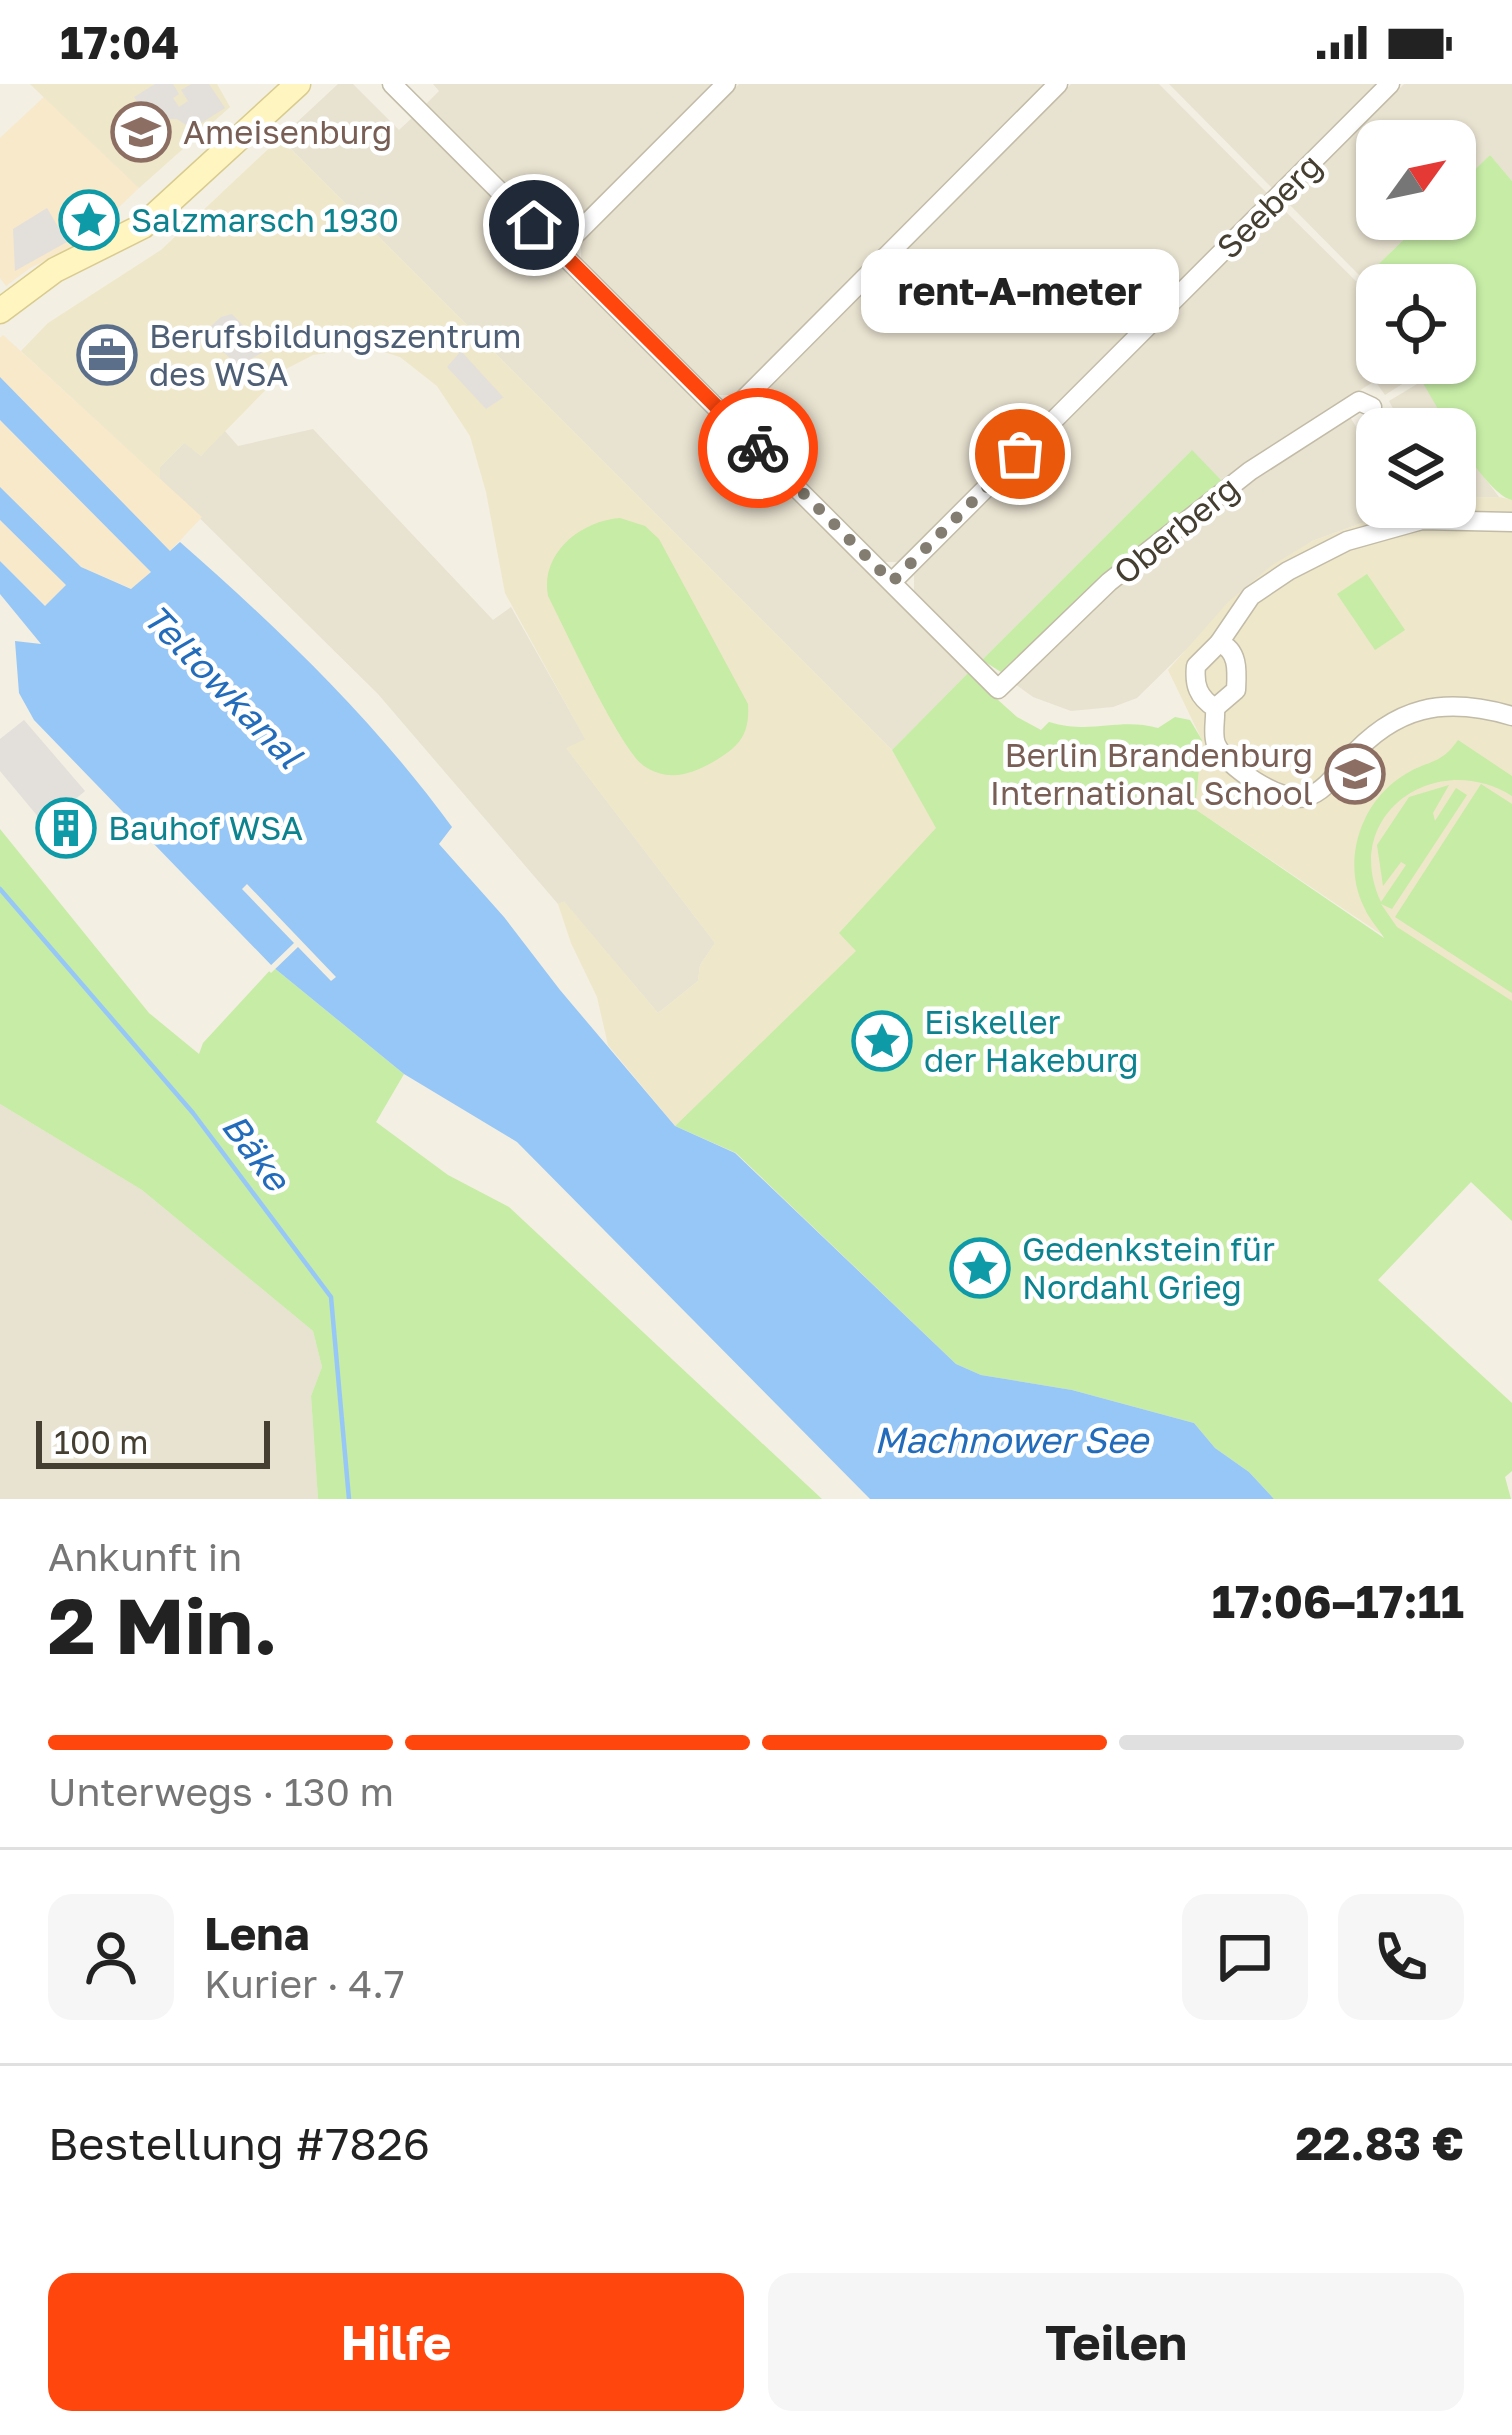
<!DOCTYPE html>
<html lang="de">
<meta charset="utf-8">
<style>
body{margin:0;font-family:"Golos Text",sans-serif;background:#f6f6f6;color:#222;height:100vh;display:flex;flex-direction:column;font-size:45px;white-space:nowrap}
*{box-sizing:border-box;margin:0}
p{font-size:39px;color:#767676}
.icon{flex:none;width:66px;height:66px;fill:none;stroke:currentColor;stroke-width:2;stroke-linecap:round;stroke-linejoin:round}
.map{position:relative;height:1415px;overflow:hidden}
.drawer{display:flex;flex-direction:column;background:#fff;flex:1}
.drawer>*{flex:none}
.needle{width:78px;rotate:57deg}
.tools{position:absolute;left:1356px;top:36px;display:grid;gap:24px}
.tools a{display:grid;place-items:center;width:120px;height:120px;border-radius:24px;background:#fff;box-shadow:0 3px 9px #0004;font-size:60px}
.scale{position:absolute;left:36px;bottom:30px;width:234px;box-sizing:border-box;padding-left:12px;border:6px solid #453f32;border-top:0;font-size:33px;line-height:42px;white-space:nowrap;color:#453f32;-webkit-text-stroke:9px #fff;paint-order:stroke}
.pin{position:absolute;display:grid;place-items:center;width:102px;height:102px;color:#fff;margin:-51px;border:6px solid #fff;border-radius:50%;box-shadow:0 3px 12px #0007}
.courier{position:absolute;display:grid;place-items:center;width:120px;height:120px;margin:-60px;border:9px solid #ff470d;border-radius:50%;background:#fff;color:#222;box-shadow:0 3px 15px #0007}
.bubble{position:absolute;height:84px;border-radius:24px;background:#fff;box-shadow:0 3px 9px #0004;font-size:39px;font-weight:700;line-height:84px;text-align:center}
.headline em{font-style:normal;font-weight:700}
.headline div{display:flex;flex-direction:column-reverse}
.headline{display:flex;align-items:center;justify-content:space-between;height:204px;padding:0 48px}
h1{font-size:78px;font-weight:700;line-height:90px}
.bar{display:grid;grid-template-columns:repeat(4,1fr);gap:18px 12px;align-content:center;height:144px;padding:0 48px}
.bar i{height:15px;border-radius:9px;background:#e0e0e0}
.bar .selected{background:#ff470d}
.bar p{grid-column:span 4}
.line{display:flex;align-items:center;gap:30px;padding:0 48px;border-top:3px solid #e0e0e0}
.line div{flex:1}
.round{display:grid;place-items:center;flex:none;width:126px;height:126px;border-radius:24px;background:#f6f6f6}
.primary-button{display:flex;gap:24px;margin-top:auto;padding:24px 48px}
.primary-button a{flex:1;height:138px;border-radius:24px;background:#ff470d;color:#fff;font-size:48px;font-weight:700;line-height:138px;text-align:center}
.primary-button a+a{background:#f6f6f6;color:#222}
.status{display:flex;justify-content:space-between;align-items:center;height:84px;padding:0 60px;background:#fff;direction:ltr}
.status svg{height:33px;fill:currentColor}
.map>svg:first-child{display:block}
.residential{fill:#e8e2d0}
.commercial{fill:#f8e9ca}
.education{fill:#eee7ca}
.green{fill:#c6eca6}
.parking{fill:#e3e0db}
.water{fill:#97c7f7}
.pier{fill:#f3efe2}
.lines{fill:none;stroke-linecap:round;stroke-linejoin:round}
.stream{stroke:#97c7f7;stroke-width:4.5}
.street-casing{stroke:#c2bba7;stroke-width:21}
.secondary-casing{stroke:#d8cb8d;stroke-width:27}
.street{stroke:#fff;stroke-width:18}
.secondary{stroke:#fff5c0;stroke-width:24}
.done{stroke:#827d70;stroke-width:12;stroke-dasharray:0 21.6}
.route{stroke:#ff470d;stroke-width:15}
.labels{text-anchor:middle;stroke-width:9;stroke-linejoin:round;paint-order:stroke}
.education-label{font-size:33px;fill:#785e54;stroke:#fff;text-anchor:start}
.street-label{font-size:33px;fill:#453f32;stroke:#fff}
.culture-label{font-size:33px;fill:#0d838f;stroke:#fff;text-anchor:start}
.service-label{font-size:33px;fill:#4e5e75;stroke:#fff;text-anchor:start}
.water-label{font-size:36px;font-style:italic;fill:#226cbb;stroke:#fff}
</style>
<div class="status"><b>17:04</b><svg viewBox="0 0 49 12"><path d="M0 12V9h3v3zM5 12V6h3v6zM10 12V3h3v9zM15 12V0h3v12zM26 1h20v11H26zM47 4h2v5h-2z"/></svg></div>
<div class="map">
<svg width="1512" height="1415" viewBox="0 0 1512 1415">
<rect width="100%" height="100%" fill="#f3efe2"/>
<g class="residential">
<path d="M338 0H353L399 46 413 33 968 589 892 666 280 54Z"/>
<path d="M433 0H712L567 145H551L426 20 439 7Z"/>
<path d="M739 0H1045L734 311H717L581 175V158Z"/>
<path d="M1071 0H1159L1268 110 900 478H883L747 341V324Z"/>
<path d="M1169 0H1378L1273 105Z"/>
<path d="M1404 0H1512V97L1490 71 1455 105V57H1377V135H1425L1363 195 1287 118Z"/>
<path d="M1281 123 1367 208 1377 224V279H1411L1418 290 1385 311 1375 297 1272 361 1223 398 1191 367 982 576 914 508V491Z"/>
<path d="M1422 297 1452 345H1377V423H1393L1381 432 1312 457 1196 556 1137 614 1113 623 1071 627 1033 613 1011 597 1087 526 1269 379 1348 330 1363 353 1397 332 1389 317Z"/>
<path d="M313 345 493 536 511 523 586 656 567 665 715 859 700 881 698 897 658 929 564 818 558 820 378 610 160 395V383L185 358 201 372 224 346 238 362Z"/>
<path d="M1455 350 1477 384 1499 413 1455 414Z"/>
<path d="M0 1020 142 1106 313 1247 322 1283 311 1312 318 1415H0Z"/>
</g>
<g class="commercial">
<path d="M44 13 139 104 81 159 30 184 6 202 0 194V54Z"/>
<path d="M3 251 202 433 170 467 6 303 0 293V254Z"/>
<path d="M0 336 152 488 132 505 81 483 0 403Z"/>
<path d="M0 436 66 501 46 522 0 477Z"/>
</g>
<g class="education">
<path d="M30 0H217L230 23 139 104Z"/>
<path d="M280 54 892 666 937 744 840 848 857 867 675 1042 608 961 597 913 571 859 558 820 564 817 658 929 698 897 700 881 715 859 566 664 585 655 505 509 486 408 470 352 437 302 400 273 381 267 354 265 313 271 286 285 201 372 184 359 160 383V395L21 267 48 239 161 166Z"/>
<path d="M1499 413 1512 416V938L1195 725 1202 656 1168 586 1228 518 1272 481 1312 457 1381 432 1393 423H1455V414Z"/>
</g>
<g class="green">
<path d="M1490 71 1512 97V416C1482 409 1430 309 1411 279H1455V201H1377V224L1358 200 1425 135H1455V105Z"/>
<path d="M1192 366 1223 398 1109 487 1001 588 982 576Z"/>
<path d="M620 434 645 442 659 455 748 620C750 651 739 663 713 678 690 691 668 698 644 682 620 665 565 545 548 512 540 470 580 437 620 434Z"/>
<path d="M1367 490 1405 546 1375 566 1337 510Z"/>
<path d="M968 589 1017 633 1041 646 1049 638C1093 651 1118 633 1158 644L1175 633 1190 636 1202 656 1195 725 1384 854C1379 845 1369 835 1364 823 1341 777 1361 717 1404 691 1429 675 1440 682 1458 656L1512 692V712C1435 664 1340 732 1381 818L1406 781 1401 778 1383 802 1377 761 1409 713 1449 701 1433 729 1435 737 1456 704 1467 711 1392 825 1381 820 1397 843 1512 917V1137L1471 1098 1378 1196 1512 1319V1387L1505 1393 1511 1415H1274L1249 1388 1215 1364 1194 1339 1072 1306 981 1291 956 1280 736 1069 675 1042 856 867 839 849 936 744 892 666Z"/>
<path d="M1481 700 1512 720V909L1395 833Z"/>
<path d="M0 745 149 929 199 970 203 959 273 883 404 990 376 1038 448 1091 509 1123 822 1415H318L311 1312 322 1283 313 1247 142 1106 0 1020Z"/>
</g>
<g class="parking">
<path d="M155 0H173L179 10 173 14 179 23 188 17 181 6 191 0H209L225 24 192 45 177 35H164L153 42 134 13Z"/>
<path d="M47 124 67 158 15 187 13 145Z"/>
<path d="M232 230 267 266 247 277 244 287 208 254 210 243 221 233Z"/>
<path d="M461 267 503 313H504L486 325 447 283Z"/>
<path d="M24 636 85 707 45 741 0 687V655Z"/>
</g>
<path class="water" d="M0 293 170 467 180 458C279 545 374 636 452 743L439 760 504 833 560 906 675 1042 735 1069 956 1280 981 1291 1072 1306 1194 1339 1215 1364 1249 1388 1274 1415H870L517 1058 404 990 273 883 34 636 19 609 15 557 41 560 0 510V477L45 522 66 501 0 436V403L81 483 131 505 151 488 0 336Z"/>
<path class="pier" d="M247 800 336 893 331 897 298 863 271 889 267 885 294 859 242 805Z"/>
<g class="lines">
<path class="stream" d="M0 805 193 1029 331 1213 349 1415"/>
<defs>
<g id="street">
<path d="M392 0 998 605 1109 498 1250 387 1359 317 1372 323"/>
<path d="M560 166 726 0"/>
<path d="M726 333 1058 0"/>
<path d="M1512 438 1422 436 1347 457 1288 487 1251 512 1219 559 1196 582C1194 601 1198 613 1215 624 1216 636 1212 649 1216 660 1225 682 1282 720 1306 713 1324 708 1336 690 1347 677 1395 622 1443 612 1512 632"/>
<path d="M892 498 1390 0"/>
<path d="M1215 624 1236 606C1237 588 1239 566 1219 559"/>
</g>
<path id="secondary" d="M0 227 55 186 143 142 298 0"/>
</defs>
<use href="#street" class="street-casing"/>
<use href="#secondary" class="secondary-casing"/>
<use href="#street" class="street"/>
<use href="#secondary" class="secondary"/>
</g>
<g class="lines">
<path class="done" d="M758 364 892 498 1020 370"/>
<path class="route" d="M534 141 758 364"/>
</g>
<defs>
<symbol id="school-ring" viewBox="-11 -11 22 22"><circle r="9.5" fill="#fff" stroke="#8d6e63" stroke-width="1.5"/><path d="M0-5L7-2L0 1L-7-2ZM-4 1L0 2.5L4 1V4Q0 6-4 4Z" fill="#8d6e63"/></symbol>
<symbol id="sight-ring" viewBox="-11 -11 22 22"><circle r="9.5" fill="#fff" stroke="#0f9aa8" stroke-width="1.5"/><path d="M0-6L1.8-2.2L6-1.7L2.9 1.2L3.7 5.4L0 3.3L-3.7 5.4L-2.9 1.2L-6-1.7L-1.8-2.2Z" fill="#0f9aa8"/></symbol>
<symbol id="office-ring" viewBox="-11 -11 22 22"><circle r="9.5" fill="#fff" stroke="#5c6f8a" stroke-width="1.5"/><path d="M-6-3h4V-5.5h4V-3h4V5H-6ZM-1-4.5V-3h2v-1.5ZM-6 0V1H6V0Z" fill="#5c6f8a"/></symbol>
<symbol id="building-ring" viewBox="-11 -11 22 22"><circle r="9.5" fill="#fff" stroke="#0f9aa8" stroke-width="1.5"/><path d="M-4-6H4V6H1V3H-1V6H-4ZM-2.5-4.3h1.7v1.8h-1.7ZM.8-4.3h1.7v1.8H.8ZM-2.5-1h1.7V.8h-1.7ZM.8-1h1.7V.8H.8Z" fill="#0f9aa8"/></symbol>
</defs>
<g fill-rule="evenodd">
<use href="#school-ring" x="108" y="15" width="66" height="66"/>
<use href="#sight-ring" x="56" y="103" width="66" height="66"/>
<use href="#office-ring" x="74" y="238" width="66" height="66"/>
<use href="#school-ring" x="1322" y="657" width="66" height="66"/>
<use href="#building-ring" x="33" y="711" width="66" height="66"/>
<use href="#sight-ring" x="849" y="924" width="66" height="66"/>
<use href="#sight-ring" x="947" y="1151" width="66" height="66"/>
</g>
<g class="labels">
<g class="education-label">
<text x="183" y="60">Ameisenburg</text>
<text x="1313" y="683" text-anchor="end">Berlin Brandenburg<tspan x="1313" dy="38">International School</tspan></text>
</g>
<g class="street-label">
<text transform="translate(1269 122) rotate(-45)" y="12">Seeberg</text>
<text transform="translate(1176 446) rotate(-39)" y="12">Oberberg</text>
</g>
<g class="culture-label">
<text x="131" y="148">Salzmarsch 1930</text>
<text x="108" y="756">Bauhof WSA</text>
<text x="924" y="950">Eiskeller<tspan x="924" dy="38">der Hakeburg</tspan></text>
<text x="1022" y="1177">Gedenkstein für<tspan x="1022" dy="38">Nordahl Grieg</tspan></text>
</g>
<g class="service-label">
<text x="149" y="264">Berufsbildungszentrum<tspan x="149" dy="38">des WSA</tspan></text>
</g>
<g class="water-label">
<text transform="translate(223 602) rotate(46)" y="13">Teltowkanal</text>
<text transform="translate(256 1068) rotate(53)" y="13">Bäke</text>
<text x="1011" y="1369">Machnower See</text>
</g>
</g>
</svg>
<div class="tools">
<a><svg class="needle" viewBox="-14 -14 28 28"><path d="M0-13l5 13h-10z" fill="#e53935"/><path d="M0 13l5-13h-10z" fill="#767676"/></svg></a>
<a><svg class="icon" aria-label="locate" viewBox="0 0 24 24"><circle cx="12" cy="12" r="6"/><path d="M12 2v4M12 18v4M2 12h4M18 12h4"/></svg></a>
<a><svg class="icon" aria-label="layers" viewBox="0 0 24 24"><path d="M12 4l9 5-9 5-9-5zM3 14l9 5 9-5"/></svg></a>
</div>
<div class="scale">100 m</div>
<div class="pin" style="left:1020px;top:370px;background:#ea580c"><svg class="icon" aria-label="bag" viewBox="0 0 24 24"><path d="M5 8h14l-1 12H6zM9 8a3 3 0 0 1 6 0"/></svg></div>
<div class="pin" style="left:534px;top:141px;background:#1f2937"><svg class="icon" aria-label="home" viewBox="0 0 24 24"><path d="M3 11l9-7 9 7M6 9v11h12V9"/></svg></div>
<div class="courier" style="left:758px;top:364px"><svg class="icon" aria-label="bike" viewBox="0 0 24 24"><circle cx="6" cy="16" r="4"/><circle cx="18" cy="16" r="4"/><path d="M6 16l4-8h5l3 8M10 8l3 8H6M13 5h3"/></svg></div>
<div class="bubble" style="left:861px;top:165px;width:318px">rent-A-meter</div>
</div>
<section class="drawer">
<div class="headline"><div><h1>2 Min.</h1><p>Ankunft in</p></div><em>17:06–17:11</em></div>
<div class="bar"><i class="selected"></i><i class="selected"></i><i class="selected"></i><i></i><p>Unterwegs · 130 m</p></div>
<div class="line" style="height:216px"><a class="round"><svg class="icon" aria-label="person" viewBox="0 0 24 24"><circle cx="12" cy="8" r="4"/><path d="M4 21q1-7 8-7t8 7"/></svg></a><div><b>Lena</b><p>Kurier · 4.7</p></div><a class="round"><svg class="icon" aria-label="chat" viewBox="0 0 24 24"><path d="M4 5h16v11H9l-5 4z"/></svg></a><a class="round"><svg class="icon" aria-label="phone" viewBox="0 0 24 24"><path d="M5 4h4l2 5-3 2q2 4 5 5l2-3 5 2v4C11 20 4 13 5 4z"/></svg></a></div>
<div class="line" style="height:156px"><div>Bestellung #7826</div><b>22.83 €</b></div>
<div class="primary-button"><a>Hilfe</a><a>Teilen</a></div>
</section>
